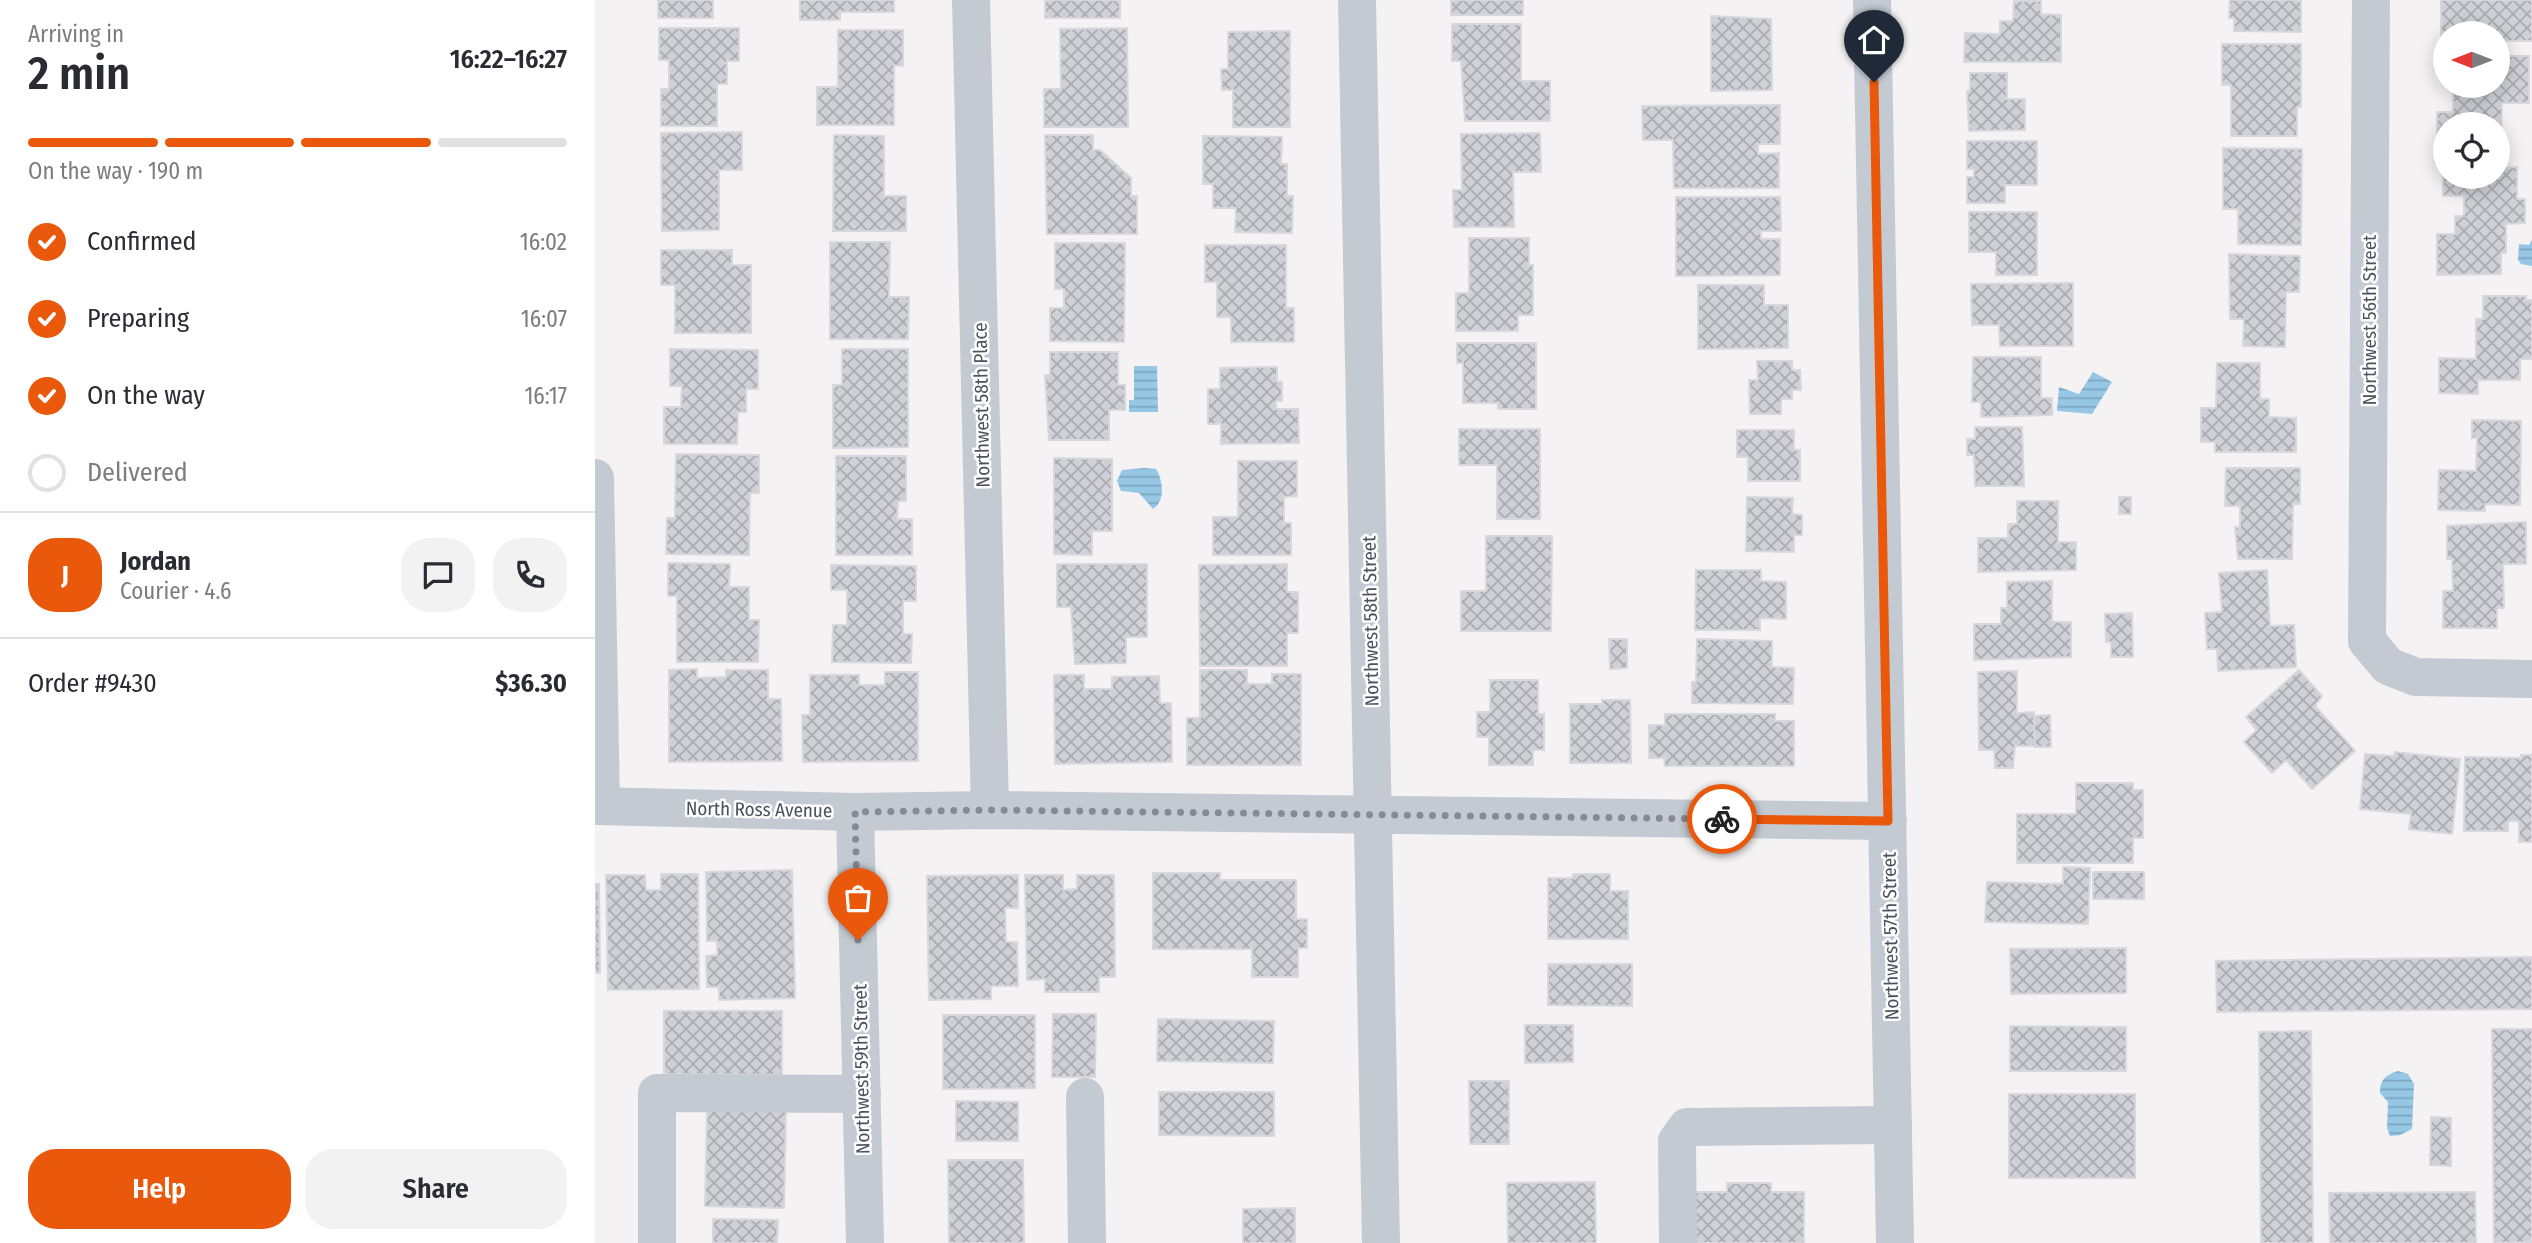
<!DOCTYPE html>
<meta charset="utf-8">
<style>
body{margin:0;font-family:"Fira Sans Condensed",sans-serif;background:#f2f2f3;color:#2b2b33;height:100vh;display:flex;flex-direction:column;font-size:26px;white-space:nowrap}
*{box-sizing:border-box;margin:0}
p{font-size:23px;color:#7c7c81}
.icon{flex:none;width:38px;height:38px;fill:none;stroke:currentColor;stroke-width:2;stroke-linecap:round;stroke-linejoin:round}
.map{position:relative;flex:1;overflow:hidden}
.side{display:flex;flex-direction:column;background:#fff;width:595px}
.side>*{flex:none}
.needle{width:46px;rotate:270deg}
.fabs{position:absolute;left:1838px;top:21px;display:grid;gap:14px}
.fabs a{display:grid;place-items:center;width:77px;height:77px;border-radius:50%;background:#fff;box-shadow:0 4px 18px #0003;font-size:35px}
.pin{position:absolute;display:grid;place-items:center;width:60px;height:60px;color:#fff;margin:-72px -30px;border-radius:50% 50% 50% 0;rotate:-45deg;box-shadow:0 0 7px #0007}
.pin .icon{rotate:45deg}
.courier{position:absolute;display:grid;place-items:center;width:70px;height:70px;margin:-35px;border:5px solid #ea580c;border-radius:50%;background:#fff;color:#222;box-shadow:0 2px 9px #0007}
.head em{font-style:normal;font-weight:600}
.head div{display:flex;flex-direction:column-reverse}
.head{display:flex;align-items:center;justify-content:space-between;height:119px;padding:0 28px}
h1{font-size:46px;font-weight:600;line-height:52px}
.bar{display:grid;grid-template-columns:repeat(4,1fr);gap:10px 7px;align-content:center;height:84px;padding:0 28px}
.bar i{height:9px;border-radius:5px;background:#e1e1e2}
.bar .active{background:#ea580c}
.bar p{grid-column:span 4}
.line{display:flex;align-items:center;gap:18px;padding:0 28px;border-top:2px solid #e1e1e2}
.line div{flex:1}
.round{display:grid;place-items:center;flex:none;width:74px;height:74px;border-radius:28px;background:#f2f2f3}
ol{padding:0 28px;list-style:none}
li{display:flex;align-items:center;gap:21px;height:77px}
li p{margin-inline-start:auto}
li .icon{padding:7px;border-radius:50%;background:#ea580c;color:#fff;stroke-width:4}
li:last-child{color:#7c7c81}
li i{width:38px;height:38px;border:4px solid #e1e1e2;border-radius:50%}
.button{display:flex;gap:14px;margin-top:auto;padding:14px 28px}
.button a{flex:1;height:80px;border-radius:28px;background:#ea580c;color:#fff;font-size:28px;font-weight:600;line-height:80px;text-align:center}
.button a+a{background:#f2f2f3;color:#2b2b33}
main{display:flex;flex:1;min-height:0}
.map>svg:first-child{display:block}
.water{fill:url(#water-rules)}
.building{fill:url(#building-cross-hatch);stroke:#d7d7dd;stroke-width:2}
.lines{fill:none;stroke-linecap:round;stroke-linejoin:round}
.minor{stroke:#c4cad2;stroke-width:38}
.done{stroke:#868a92;stroke-width:7;stroke-dasharray:0 12.6}
.route{stroke:#ea580c;stroke-width:9}
.labels{text-anchor:middle;stroke-width:5;stroke-linejoin:round;paint-order:stroke}
.street-label{font-size:19px;fill:#4b525e;stroke:#fff}
</style>
<main>
<section class="side">
<div class="head"><div><h1>2 min</h1><p>Arriving in</p></div><em>16:22–16:27</em></div>
<div class="bar"><i class="active"></i><i class="active"></i><i class="active"></i><i></i><p>On the way · 190 m</p></div>
<ol>
<li><svg class="icon" aria-label="check" viewBox="0 0 24 24"><path d="M5 12l5 5 9-10"/></svg>Confirmed<p>16:02</p></li>
<li><svg class="icon" aria-label="check" viewBox="0 0 24 24"><path d="M5 12l5 5 9-10"/></svg>Preparing<p>16:07</p></li>
<li><svg class="icon" aria-label="check" viewBox="0 0 24 24"><path d="M5 12l5 5 9-10"/></svg>On the way<p>16:17</p></li>
<li><i></i>Delivered</li>
</ol>
<div class="line" style="height:126px"><b class="round" style="background:#ea580c;color:#fff">J</b><div><b>Jordan</b><p>Courier · 4.6</p></div><a class="round"><svg class="icon" aria-label="chat" viewBox="0 0 24 24"><path d="M4 5h16v11H9l-5 4z"/></svg></a><a class="round"><svg class="icon" aria-label="phone" viewBox="0 0 24 24"><path d="M5 4h4l2 5-3 2q2 4 5 5l2-3 5 2v4C11 20 4 13 5 4z"/></svg></a></div>
<div class="line" style="height:91px"><div>Order #9430</div><b>$36.30</b></div>
<div class="button"><a>Help</a><a>Share</a></div>
</section>
<div class="map">
<svg width="1937" height="1243" viewBox="0 0 1937 1243">
<defs>
<pattern id="water-rules" width="6" height="5" patternUnits="userSpaceOnUse" patternTransform="scale(1.75)"><rect width="6" height="5" fill="#96c8e6"/><path d="M0 2.5h6" fill="none" stroke="#7ca5be"/></pattern>
<pattern id="building-cross-hatch" width="8" height="8" patternUnits="userSpaceOnUse" patternTransform="scale(1.75)"><rect width="8" height="8" fill="#cfd1d6"/><path d="M0 0l8 8M0 8l8-8" fill="none" stroke="#aaacb1"/></pattern>
</defs>
<rect width="100%" height="100%" fill="#f4f2f2"/>
<g class="water">
<path d="M1937 240V266L1926 264 1923 260 1924 244 1934 245Z"/>
<path d="M539 366H562L563 412H534V400H539Z"/>
<path d="M1498 372 1517 382 1497 414 1462 411 1464 387 1484 394Z"/>
<path d="M549 468 561 469C568 480 571 501 558 509L544 493 526 491 522 481 527 470Z"/>
<path d="M1803 1071 1813 1074 1819 1084 1817 1129 1805 1135 1795 1136 1792 1128 1793 1102 1785 1093C1785 1079 1791 1075 1803 1071Z"/>
</g>
<g class="building">
<rect x="63" y="0" width="55" height="18"/>
<path d="M205 0H299V12H245V20H205Z"/>
<rect x="450" y="0" width="75" height="18"/>
<rect x="856" y="0" width="72" height="15"/>
<path d="M1635 0H1706V32L1639 31V18H1634Z"/>
<path d="M1846 0H1937V41H1902V33H1850V40H1846Z"/>
<path d="M1419 1H1446V14L1466 15V62H1369L1370 33 1405 34V21H1418Z"/>
<path d="M1116 16 1176 19 1177 90 1116 91Z"/>
<path d="M857 24H926V81H955V121H870L866 61H857Z"/>
<path d="M64 28H144V61H132V84H122V126H66V89H74V60H64Z"/>
<path d="M532 28 533 127H449V89H466L465 29Z"/>
<path d="M243 30H308V66L299 65V125H222V87H243Z"/>
<path d="M695 31V127H638V90H627L626 69H633V32Z"/>
<path d="M1627 44H1706V107H1702V136H1636V85H1627Z"/>
<path d="M1902 56H1934V103H1907L1906 150H1902V124H1850V150H1842V112H1858V86H1902Z"/>
<path d="M1375 73H1412V99H1430V130L1374 131 1372 91H1375Z"/>
<path d="M1185 105V144H1163V154L1184 153V188H1079L1078 140H1048L1047 106Z"/>
<path d="M147 132V170H124V230L67 231 66 133Z"/>
<path d="M945 133 946 172H918L919 227H859L858 190H867L866 134Z"/>
<path d="M239 135 289 136V196H311V231H238Z"/>
<path d="M450 135H498V150H505L536 178V196H542V234H452Z"/>
<path d="M608 136 687 137 686 164H692V196H698L697 233 640 232 641 208H618V184H608Z"/>
<path d="M1372 141H1442V185H1410V203H1372V177H1379V169H1372Z"/>
<path d="M1628 148 1707 149 1706 245 1643 244V209H1628Z"/>
<path d="M1922 167V199H1930V223L1911 224V253H1906V274L1842 275V234H1860V216H1869V196H1848V168L1850 177H1902V168Z"/>
<path d="M1081 197H1185L1186 231H1166V239H1185V275L1081 276Z"/>
<path d="M1374 212H1442V275H1401V252H1374Z"/>
<path d="M874 238H934V265H938V315H923V331H861V293H874Z"/>
<path d="M235 242H295L294 297H314L313 339H235Z"/>
<path d="M460 243H530L529 342 455 341V308H469V289H460Z"/>
<path d="M610 245H691V308H699V342H636V317H622V282H610Z"/>
<path d="M66 250H137V265H156V333H80V285H66Z"/>
<path d="M1634 254 1705 256 1704 292H1691L1690 347 1648 346 1649 319H1635Z"/>
<path d="M1478 283V346H1405L1404 325H1377L1376 284Z"/>
<path d="M1103 285H1169V305H1193V348L1103 349Z"/>
<path d="M1888 296H1931V300H1937V359H1925V380H1883V394L1844 393V358L1881 359V319H1888Z"/>
<path d="M862 343H941V409H903V403H868V363H862Z"/>
<path d="M75 349 163 350V389H151V412H143L142 444H69V407H86L87 386H75Z"/>
<path d="M247 349H313V447L238 448V385H247Z"/>
<path d="M455 352H523V385H530V410H514V440H454L450 375H455Z"/>
<path d="M1378 357H1446V398H1457V415L1386 417V402H1377Z"/>
<path d="M1162 361H1197V370H1205L1206 390H1197V399H1186V414H1155L1154 380H1163Z"/>
<path d="M1622 363H1665V399H1674V417L1701 418V452H1620V442H1606V408H1621Z"/>
<path d="M682 367V382H687V401H681V409H703L704 443 626 444V424H613V389H625V368Z"/>
<path d="M1877 420 1926 421 1925 505 1890 504V511L1843 510 1844 470 1881 471 1882 438H1877Z"/>
<path d="M1380 427H1427L1429 486H1380L1379 455H1372V439H1380Z"/>
<path d="M864 429H945V519H902V465H864Z"/>
<path d="M1142 430H1199V450H1205V481H1153V457H1142Z"/>
<path d="M81 454 164 455V493H155L154 555 71 554 72 518H80Z"/>
<path d="M241 456H311V501H303L302 519H317V555H241Z"/>
<path d="M459 458 517 459V531H497V555L459 554Z"/>
<path d="M643 461H702V496L689 497V523H696V555H618V517H643Z"/>
<path d="M1631 468H1705V504H1698L1697 559H1643L1640 527H1645V506H1630Z"/>
<path d="M1152 497 1198 498 1197 514 1207 515V535H1199V552L1151 551Z"/>
<rect x="1524" y="497" width="12" height="17"/>
<path d="M1422 501H1463V542H1481V570L1383 572V538H1413V524H1422Z"/>
<path d="M1931 522V564H1908L1909 608H1902V628H1848V591H1858L1857 559H1852V526Z"/>
<path d="M891 536H957L956 631H866V591H891Z"/>
<path d="M73 563 135 564 134 587H154V620H164L163 662H82V596H73Z"/>
<path d="M462 564H552V637H531V663L480 664 476 607H462Z"/>
<path d="M692 564V592H703V633H692V666H605L604 565Z"/>
<path d="M236 565 321 566V601H308V634H317L316 663 237 662 238 625H252V590H236Z"/>
<path d="M1101 570H1166V581L1191 582V619L1165 618V630H1100Z"/>
<path d="M1672 570 1675 626 1699 625 1701 667 1623 671 1622 649H1612L1610 613 1627 612 1624 573Z"/>
<path d="M1457 581V622H1476V657L1379 660V624H1406V608H1412V582Z"/>
<path d="M1537 613 1538 657H1516V642H1511L1510 614Z"/>
<path d="M1014 639H1032V668L1015 669Z"/>
<path d="M1102 639 1177 641V667L1199 668 1198 704 1097 703V682H1101Z"/>
<path d="M102 669V678L131 677V670H173V699H186L187 761 74 762V670Z"/>
<path d="M605 670H652V684H677V674H706V765H592V718H605Z"/>
<path d="M1704 670 1727 696 1720 706 1760 751 1717 789 1691 760 1677 773 1649 742 1662 730 1651 717Z"/>
<path d="M1422 671V713L1439 712 1440 746H1420L1418 768H1400L1399 750H1384L1383 672Z"/>
<path d="M290 672H323V761L208 762 207 715H215V675H264V685H290Z"/>
<path d="M459 675H489V689H517V677L564 676 565 703H576L577 762 460 764Z"/>
<path d="M895 680H943V714H949V750H938V765H894V737H882V712H895Z"/>
<path d="M1007 700H1035L1036 763H975V704H1007Z"/>
<path d="M1070 714H1180V721H1199V766H1070L1069 758H1054V725H1070Z"/>
<path d="M1455 715 1456 747H1440L1439 716Z"/>
<path d="M1800 752 1865 759 1857 834 1814 829 1816 814 1765 809 1770 754 1799 756Z"/>
<path d="M1926 755H1937V842H1924V821H1913V831H1869L1870 757 1926 758Z"/>
<path d="M1481 783H1538V790H1548V838H1538V863H1422V814H1481Z"/>
<path d="M1468 867 1495 868 1493 924 1390 922 1392 882 1468 884Z"/>
<path d="M197 870 200 998 124 1000V987H112L111 956 122 955V941H112L111 872Z"/>
<rect x="1498" y="872" width="51" height="27"/>
<path d="M558 873H625V880H701V919H712V948H703V977H657V949H558Z"/>
<path d="M66 874H103L104 989 13 990 11 875H50L51 890H66Z"/>
<path d="M978 874H1015V891H1033V939H953V878H978Z"/>
<path d="M423 875V908H410L411 942H422L423 986H396V999L334 1000 332 876Z"/>
<path d="M430 875H468V890L482 889V875H519L520 977H504V992H450V979L432 980Z"/>
<path d="M0 884H4L5 973H0Z"/>
<path d="M1531 948V993L1416 994 1415 949Z"/>
<path d="M1937 957V1009L1622 1012 1621 961Z"/>
<path d="M953 964H1037V1006L953 1005Z"/>
<path d="M69 1011H187V1075L69 1074Z"/>
<path d="M458 1014H501L500 1077H457Z"/>
<path d="M348 1015H440V1088L348 1089Z"/>
<path d="M563 1019 679 1021 678 1063 562 1061Z"/>
<path d="M930 1025H978V1062L930 1063Z"/>
<path d="M1415 1026 1531 1027V1071H1415Z"/>
<path d="M1897 1029H1937V1242L1899 1243Z"/>
<path d="M1716 1031 1718 1243H1666L1664 1032Z"/>
<path d="M874 1081H914V1144H875Z"/>
<path d="M564 1092H679V1136L564 1135Z"/>
<rect x="1414" y="1094" width="126" height="84"/>
<path d="M361 1101 423 1102V1141H361Z"/>
<path d="M112 1109 191 1110 189 1208 110 1206Z"/>
<path d="M1836 1117 1856 1118V1166L1835 1165Z"/>
<path d="M353 1160H428L429 1243H354Z"/>
<path d="M1000 1182 1001 1243H913L912 1183Z"/>
<path d="M1132 1183H1176V1192H1209V1243H1097V1192H1132Z"/>
<path d="M1880 1192 1881 1243H1735L1734 1193Z"/>
<path d="M700 1208V1243H648V1209Z"/>
<path d="M118 1219 183 1220 182 1243H118Z"/>
</g>
<g class="lines">
<g class="minor">
<path d="M376 0 395 810"/>
<path d="M762 0 786 1243"/>
<path d="M1277 0 1300 1243"/>
<path d="M1776 0 1772 641 1793 666 1821 677 1937 679"/>
<path d="M0 478 6 806"/>
<path d="M0 806 260 812 395 810 1293 821"/>
<path d="M260 812 270 1243"/>
<path d="M490 1097 492 1243"/>
<path d="M62 1243V1093L267 1094"/>
<path d="M1083 1243 1082 1141 1092 1127 1298 1125"/>
</g>
</g>
<g class="lines">
<path class="done" d="M263 940 260 812 395 810 1127 819"/>
<path class="route" d="M1127 819 1293 821 1279 82"/>
</g>
<g class="labels">
<g class="street-label">
<text transform="translate(1774 320) rotate(-90)" y="7">Northwest 56th Street</text>
<text transform="translate(386 405) rotate(-91)" y="7">Northwest 58th Place</text>
<text transform="translate(775 621) rotate(-91)" y="7">Northwest 58th Street</text>
<text transform="translate(164 809) rotate(1)" y="7">North Ross Avenue</text>
<text transform="translate(1295 936) rotate(-91)" y="7">Northwest 57th Street</text>
<text transform="translate(266 1069) rotate(-91)" y="7">Northwest 59th Street</text>
</g>
</g>
</svg>
<div class="fabs">
<a><svg class="needle" viewBox="-14 -14 28 28"><path d="M0-13l5 13h-10z" fill="#e53935"/><path d="M0 13l5-13h-10z" fill="#7c7c81"/></svg></a>
<a><svg class="icon" aria-label="locate" viewBox="0 0 24 24"><circle cx="12" cy="12" r="6"/><path d="M12 2v4M12 18v4M2 12h4M18 12h4"/></svg></a>
</div>
<div class="pin" style="left:263px;top:940px;background:#ea580c"><svg class="icon" aria-label="bag" viewBox="0 0 24 24"><path d="M5 8h14l-1 12H6zM9 8a3 3 0 0 1 6 0"/></svg></div>
<div class="pin" style="left:1279px;top:82px;background:#1f2937"><svg class="icon" aria-label="home" viewBox="0 0 24 24"><path d="M3 11l9-7 9 7M6 9v11h12V9"/></svg></div>
<div class="courier" style="left:1127px;top:819px"><svg class="icon" aria-label="bike" viewBox="0 0 24 24"><circle cx="6" cy="16" r="4"/><circle cx="18" cy="16" r="4"/><path d="M6 16l4-8h5l3 8M10 8l3 8H6M13 5h3"/></svg></div>
</div>
</main>
